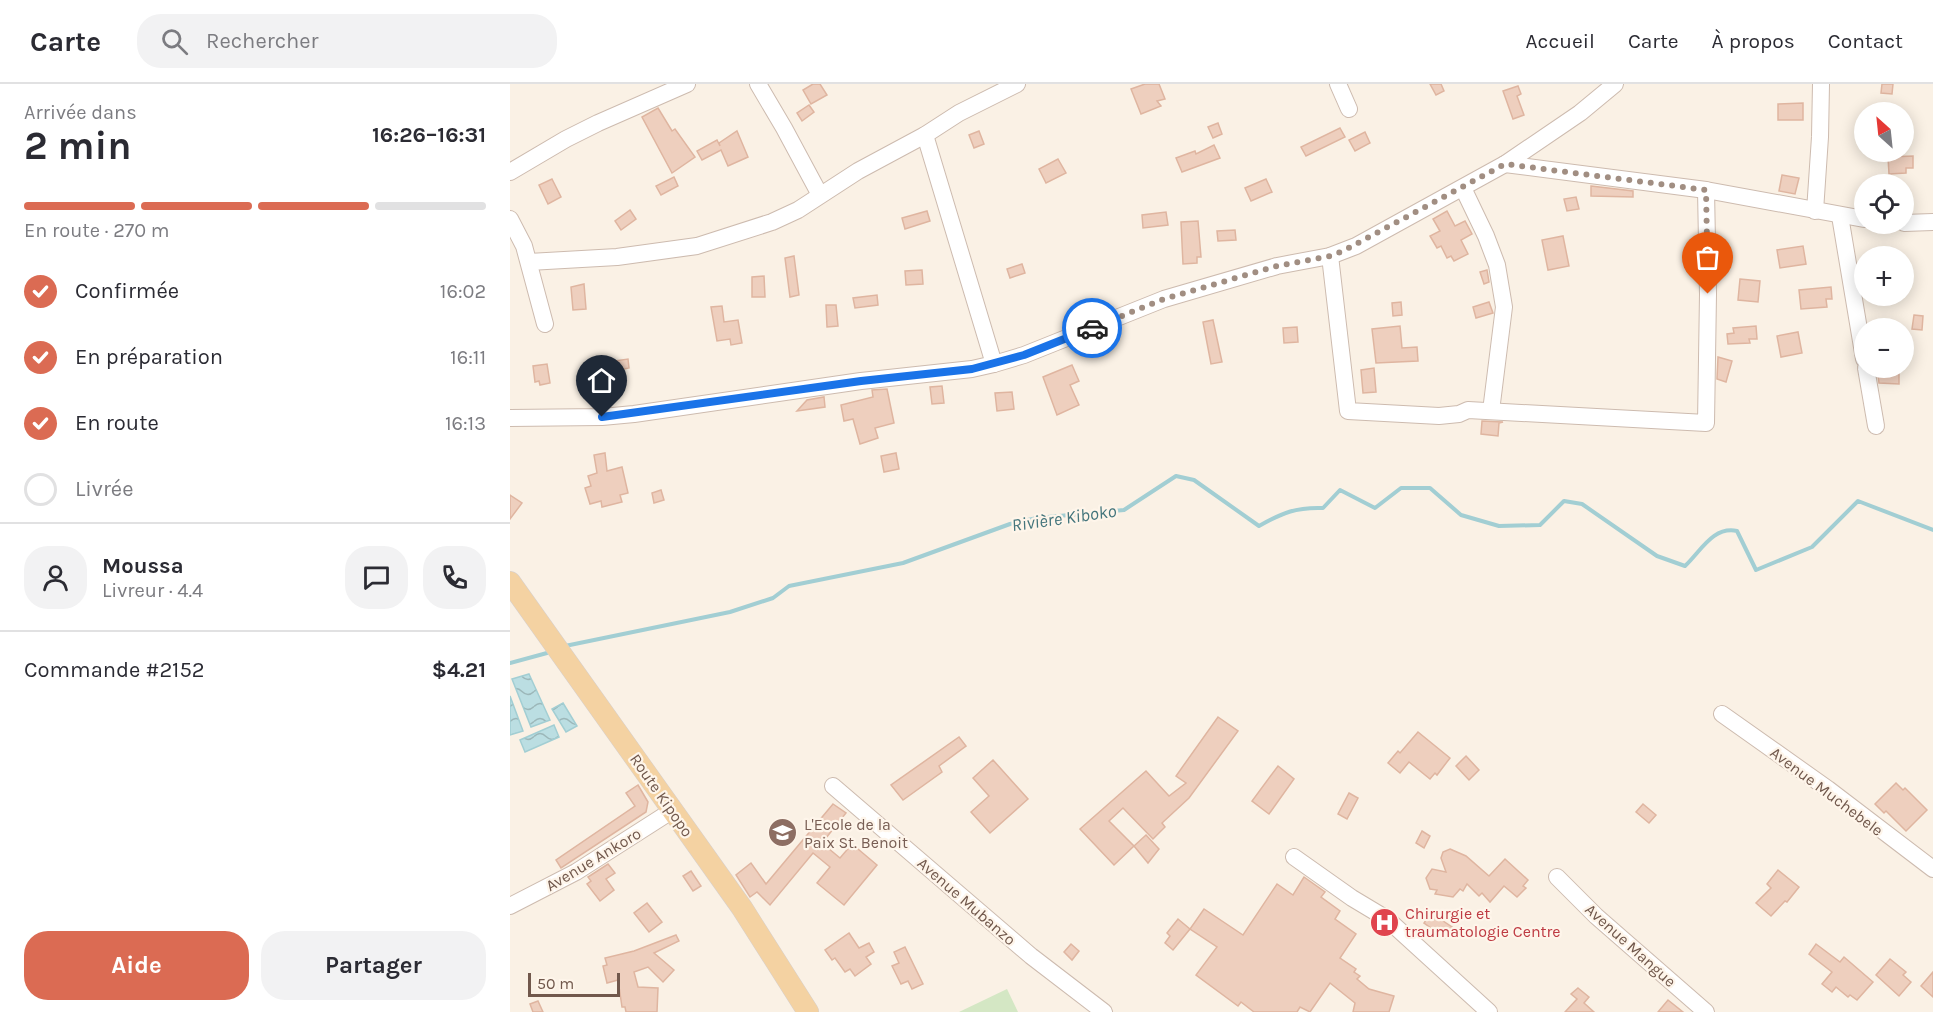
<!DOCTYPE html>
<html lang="fr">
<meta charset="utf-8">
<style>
body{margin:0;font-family:Karla,sans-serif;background:#f2f2f3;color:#2b2b33;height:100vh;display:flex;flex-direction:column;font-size:22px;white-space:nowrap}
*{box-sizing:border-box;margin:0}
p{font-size:20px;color:#7c7c81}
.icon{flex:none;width:33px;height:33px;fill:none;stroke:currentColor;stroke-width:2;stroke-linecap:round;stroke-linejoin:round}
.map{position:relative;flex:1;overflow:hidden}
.side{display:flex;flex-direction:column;background:#fff;width:510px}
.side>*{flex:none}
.needle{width:39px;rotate:333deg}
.fabs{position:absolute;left:1344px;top:18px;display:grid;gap:12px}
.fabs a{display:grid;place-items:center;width:60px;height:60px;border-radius:50%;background:#fff;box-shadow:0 3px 15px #0003;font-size:30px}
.scale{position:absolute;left:18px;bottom:15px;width:92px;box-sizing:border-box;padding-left:6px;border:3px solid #71584c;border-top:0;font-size:16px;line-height:21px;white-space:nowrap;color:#71584c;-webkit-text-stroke:4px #fef5ea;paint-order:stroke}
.pin{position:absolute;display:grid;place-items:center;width:51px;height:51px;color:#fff;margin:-62px -26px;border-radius:50% 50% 50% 0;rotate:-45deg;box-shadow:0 0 6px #0007}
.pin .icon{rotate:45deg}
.courier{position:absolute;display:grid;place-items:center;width:60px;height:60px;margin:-30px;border:4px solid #1a73e8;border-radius:50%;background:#fff;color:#222;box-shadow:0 2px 8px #0007}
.headline em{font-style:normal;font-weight:700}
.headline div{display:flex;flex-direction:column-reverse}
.headline{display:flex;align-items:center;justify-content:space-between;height:102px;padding:0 24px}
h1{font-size:39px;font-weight:700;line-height:45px}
.bar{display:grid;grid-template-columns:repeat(4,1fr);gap:9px 6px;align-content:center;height:72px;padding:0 24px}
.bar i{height:8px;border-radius:4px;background:#e1e1e2}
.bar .on{background:#db6b53}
.bar p{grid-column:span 4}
.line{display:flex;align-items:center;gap:15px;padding:0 24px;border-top:2px solid #e1e1e2}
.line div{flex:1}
.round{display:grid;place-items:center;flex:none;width:63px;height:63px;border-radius:24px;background:#f2f2f3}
ol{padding:0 24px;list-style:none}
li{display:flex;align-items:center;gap:18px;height:66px}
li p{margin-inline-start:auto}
li .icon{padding:6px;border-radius:50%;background:#db6b53;color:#fff;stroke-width:4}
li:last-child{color:#7c7c81}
li i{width:33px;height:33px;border:3px solid #e1e1e2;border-radius:50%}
.cta{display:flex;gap:12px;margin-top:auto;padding:12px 24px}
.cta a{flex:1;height:69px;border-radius:24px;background:#db6b53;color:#fff;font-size:24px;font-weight:700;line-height:69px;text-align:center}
.cta a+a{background:#f2f2f3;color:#2b2b33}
header{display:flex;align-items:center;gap:36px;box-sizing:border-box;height:84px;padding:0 30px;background:#fff;border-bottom:2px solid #e1e1e2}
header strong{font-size:28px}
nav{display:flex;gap:33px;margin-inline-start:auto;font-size:21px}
.search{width:420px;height:54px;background:#f2f2f3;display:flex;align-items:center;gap:15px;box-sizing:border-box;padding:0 21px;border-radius:24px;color:#7c7c81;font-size:22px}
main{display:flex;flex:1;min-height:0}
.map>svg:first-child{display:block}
.grass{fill:#d4e7c4}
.water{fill:url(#water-waves);stroke:#a2ced3;stroke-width:1.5}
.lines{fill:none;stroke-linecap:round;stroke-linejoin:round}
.stream{stroke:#a2ced3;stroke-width:4}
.building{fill:#eecfbe;stroke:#dfb5a0;stroke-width:1.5}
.minor-casing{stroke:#cdbbaf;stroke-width:18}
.major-casing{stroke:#d7d0cd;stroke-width:22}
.minor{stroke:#fff;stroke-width:16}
.major{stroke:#f4d2a2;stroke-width:21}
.done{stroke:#a18e82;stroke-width:6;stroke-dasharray:0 10.8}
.route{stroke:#1a73e8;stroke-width:8}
.labels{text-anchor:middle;stroke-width:4.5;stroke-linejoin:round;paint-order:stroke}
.street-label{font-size:16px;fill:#71584c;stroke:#fef5ea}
.education-label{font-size:16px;fill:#785e54;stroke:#fef5ea;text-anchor:start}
.health-label{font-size:16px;fill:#be3a42;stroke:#fef5ea;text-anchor:start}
.water-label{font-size:18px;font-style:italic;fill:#44757c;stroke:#fef5ea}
</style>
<header>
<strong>Carte</strong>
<div class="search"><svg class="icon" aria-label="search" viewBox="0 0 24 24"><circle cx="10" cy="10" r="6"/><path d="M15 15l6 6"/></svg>Rechercher</div>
<nav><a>Accueil</a><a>Carte</a><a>À propos</a><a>Contact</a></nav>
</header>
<main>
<section class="side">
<div class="headline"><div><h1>2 min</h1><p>Arrivée dans</p></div><em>16:26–16:31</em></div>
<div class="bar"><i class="on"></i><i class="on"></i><i class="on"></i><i></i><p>En route · 270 m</p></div>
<ol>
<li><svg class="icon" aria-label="check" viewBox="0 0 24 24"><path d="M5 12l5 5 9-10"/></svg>Confirmée<p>16:02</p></li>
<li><svg class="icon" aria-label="check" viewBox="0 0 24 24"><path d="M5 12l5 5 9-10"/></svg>En préparation<p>16:11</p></li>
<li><svg class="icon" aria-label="check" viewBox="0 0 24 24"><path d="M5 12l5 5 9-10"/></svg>En route<p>16:13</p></li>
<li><i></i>Livrée</li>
</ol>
<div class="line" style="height:108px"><a class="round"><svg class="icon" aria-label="person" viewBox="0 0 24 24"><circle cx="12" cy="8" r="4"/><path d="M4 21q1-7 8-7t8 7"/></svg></a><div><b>Moussa</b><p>Livreur · 4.4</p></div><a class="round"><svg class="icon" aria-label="chat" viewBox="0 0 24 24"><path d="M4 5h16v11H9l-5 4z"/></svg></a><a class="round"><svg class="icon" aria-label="phone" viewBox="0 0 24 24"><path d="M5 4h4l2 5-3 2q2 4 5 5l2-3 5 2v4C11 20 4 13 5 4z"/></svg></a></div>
<div class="line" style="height:78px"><div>Commande #2152</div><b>$4.21</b></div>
<div class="cta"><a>Aide</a><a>Partager</a></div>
</section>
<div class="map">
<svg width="1423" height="928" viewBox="0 0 1423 928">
<defs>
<pattern id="water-waves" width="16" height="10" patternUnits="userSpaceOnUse" patternTransform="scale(1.5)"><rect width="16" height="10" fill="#bbdee2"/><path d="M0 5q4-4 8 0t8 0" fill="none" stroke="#9cb7b9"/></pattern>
</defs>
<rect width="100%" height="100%" fill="#faf1e5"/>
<path class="grass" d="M497 905 508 928H449Z"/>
<g class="water">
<path d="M19 590 40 636 21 643 2 595Z"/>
<path d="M0 612 13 647 0 651Z"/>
<path d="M53 619 67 642 56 648 42 625Z"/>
<path d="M44 641 49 653 15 668 10 656Z"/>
</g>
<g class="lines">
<g class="stream">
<path d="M55 562 220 528 263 514 279 502 393 479 500 440 527 434 614 426 666 392 684 396 749 442C772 429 786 423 813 424L830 406 865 424 891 404H920L951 431 989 442 1030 441 1054 417 1072 420 1147 472 1175 482C1191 467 1203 442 1227 447L1246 486 1302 463 1348 417 1423 446"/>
<path d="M0 579 37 569"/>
</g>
</g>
<g class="building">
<path d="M303 0H310L317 11 301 20 293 6Z"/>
<path d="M635 0H649L655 15 647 17 651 22 631 30 621 5Z"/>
<path d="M920 0H931L934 7 926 11Z"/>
<path d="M1372 0H1383L1382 10 1371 9Z"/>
<path d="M1008 2 1011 10 1007 12 1014 31 1003 35 993 7Z"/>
<path d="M1293 19V36H1268V20Z"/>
<path d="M299 21 304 28 292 37 287 29Z"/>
<path d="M148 24 162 47 165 45 185 73 162 89 132 33Z"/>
<path d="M708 39 712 50 703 54 698 43Z"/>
<path d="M830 44 835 53 796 72 791 63Z"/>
<path d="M227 47 238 73 218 82 211 66 192 76 187 67 207 56 210 62 209 59Z"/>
<path d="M469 47 474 60 464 64 459 51Z"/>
<path d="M855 48 860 59 845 67 839 56Z"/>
<path d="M704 61 710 74 672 88 666 74 685 67 686 70Z"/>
<path d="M1403 72V84H1396V89L1379 90 1378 73Z"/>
<path d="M548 75 556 89 536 99 529 85Z"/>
<path d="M1272 91 1289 94 1285 110 1269 107Z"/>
<path d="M164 93 168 102 151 111 146 102Z"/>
<path d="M42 95 51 113 38 120 29 101Z"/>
<path d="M756 95 762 108 741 117 735 104Z"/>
<path d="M1081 102 1123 107V113L1081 112Z"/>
<path d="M1066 113 1069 125 1057 127 1054 115Z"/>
<path d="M120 126 126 135 111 146 105 137Z"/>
<path d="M417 127 420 137 395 145 392 134Z"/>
<path d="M937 127 945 142 955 137 962 150 951 156 958 170 944 177 941 172 937 174 931 162 927 164 920 152 930 147 923 135Z"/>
<path d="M656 128 658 141 633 144 632 131Z"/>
<path d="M688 137 691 173H687V179L673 180 671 138Z"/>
<path d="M725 146 726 156 708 157 707 147Z"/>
<path d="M1053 152 1059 182 1038 186 1032 156Z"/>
<path d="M1293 162 1296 180 1270 184 1267 166Z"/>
<path d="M284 172 289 211 280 213 275 174Z"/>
<path d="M512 180 515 189 500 194 497 185Z"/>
<path d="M412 186 413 200 396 201 395 187Z"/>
<path d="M977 186 979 198 974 200 970 188Z"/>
<path d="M254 192 255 213H242V193Z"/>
<path d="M1230 195 1250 197 1248 218 1228 216Z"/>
<path d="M74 200 76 225 63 226 61 203Z"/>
<path d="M1321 203 1322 215H1316L1317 223 1291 225 1289 206Z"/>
<path d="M367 211 368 221 345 224 343 214Z"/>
<path d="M891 218 892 231 883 232 882 219Z"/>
<path d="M979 218 983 229 966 234 963 223Z"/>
<path d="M316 221H326L328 242 317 243Z"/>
<path d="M212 222 214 238 228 236 232 259 221 261 220 255 207 257 201 223Z"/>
<path d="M1404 231 1413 232 1412 246 1402 245Z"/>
<path d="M703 236 712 278 701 280 693 238Z"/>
<path d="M890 242 892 264 907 263 908 277 866 279 862 245Z"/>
<path d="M1246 242 1247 255H1239L1240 259 1218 260 1217 250 1224 249 1223 244Z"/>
<path d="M787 243 788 258 774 259 773 244Z"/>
<path d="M1288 248 1292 269 1271 273 1267 252Z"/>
<path d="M1208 273 1222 277 1216 298 1207 295Z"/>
<path d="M118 275 119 284 80 292 78 281 91 277V279Z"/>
<path d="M37 280 40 299 30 301 29 297 25 298 23 282Z"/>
<path d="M562 281 569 297 560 301 569 321 547 331 533 293Z"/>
<path d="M864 284 866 308 853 309 851 286Z"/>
<path d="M1367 284H1389V300L1369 299Z"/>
<path d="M432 302 434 319 422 320 420 303Z"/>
<path d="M377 305 384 339 365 344 368 354 350 360 343 335 334 337 331 321 363 313 362 306Z"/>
<path d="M502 308 504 325 487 327 485 309Z"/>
<path d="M314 313 315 323 287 327 297 316Z"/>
<path d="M972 337 993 338 989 339 988 352 971 350Z"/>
<path d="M95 369 97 387 112 383 118 409 110 411 112 418 92 423 91 417 80 420 75 404 81 402 78 392 87 389 84 371Z"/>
<path d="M386 369 389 385 374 388 371 372Z"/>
<path d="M151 406 154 416 144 419 142 409Z"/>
<path d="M0 411 12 419 0 435Z"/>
<path d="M708 633 728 647 679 714 652 739 655 743 643 755 613 724 599 737 624 762 604 781 570 745 636 687 659 712 676 699 666 692Z"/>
<path d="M908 648 940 674 927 691 925 689 920 695 899 678 890 689 878 679 888 667 890 669Z"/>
<path d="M449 653 456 662 429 682 432 688 393 716 381 701Z"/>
<path d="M956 672 969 686 959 696 946 682Z"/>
<path d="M483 676 518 715 480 749 461 728 479 712 463 694Z"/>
<path d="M768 682 784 695 759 730 742 717Z"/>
<path d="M1386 699 1393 706 1395 704 1417 726 1396 747 1376 727 1374 729 1365 720Z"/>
<path d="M128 701 138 718 136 728 51 784 46 776 125 722 116 709Z"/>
<path d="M839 709 848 714 837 735 828 730Z"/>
<path d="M323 720 336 729 312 759 330 774 342 760 367 781 334 821 307 799 320 783 303 769 260 821 247 808 240 813 226 791 241 779 256 800Z"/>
<path d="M1133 720 1146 731 1139 739 1126 728Z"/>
<path d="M912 747 920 752 914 764 906 759Z"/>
<path d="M636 751 649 765 638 779 624 762Z"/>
<path d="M940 765 956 772 979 792 995 775 1018 796 1013 802 1016 804 1007 813 994 802 980 818 972 809 969 812 957 800 953 807 950 805 943 813 925 810 927 806 920 805 916 794 922 785 936 788 931 774 933 768Z"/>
<path d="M98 780 105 789 96 795 104 806 90 817 77 800 81 797 78 793Z"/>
<path d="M1268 786 1289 803 1277 818 1275 817 1261 832 1246 819 1261 804 1257 800Z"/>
<path d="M181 787 191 802 183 807 173 792Z"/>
<path d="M794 793 815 808 811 813 830 827 825 835 846 850 830 874 846 885 844 888 850 892 847 895 859 905 884 912 879 928H843L845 919 820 899 800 928 790 923 787 928H744L731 918 728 922 686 891 707 863 680 845 694 825 733 851 767 800 783 811Z"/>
<path d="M137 819 152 838 139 848 124 829Z"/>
<path d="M921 829 942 843 935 854 914 839Z"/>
<path d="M668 835 680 845 663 866 655 859 660 852 657 849Z"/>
<path d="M339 849 349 864 359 859 364 868 356 873 361 880 345 892 340 885 335 888 325 874 322 876 315 866Z"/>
<path d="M166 851 169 857 144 869 164 886 153 898 138 883 124 888 128 903 148 904 147 928H116L115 923H112L108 896 97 899 93 882 97 881 95 874 124 867Z"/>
<path d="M561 860 569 867 562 876 554 868Z"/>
<path d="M1306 860 1330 878 1334 873 1363 898 1347 916 1340 911 1338 913 1326 903 1322 908 1312 900 1322 888 1299 870Z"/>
<path d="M395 863 413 900 402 905 398 897 391 900 382 882 389 879 384 868Z"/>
<path d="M1380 875 1396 888 1393 891 1401 898 1389 912 1366 891Z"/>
<path d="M1423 888V913L1411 902Z"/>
<path d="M1068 904 1079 913 1074 919 1084 928H1055L1067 915 1061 910Z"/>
<path d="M1158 916 1173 928H1148Z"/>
<path d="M28 917 33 928H23L20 920Z"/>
</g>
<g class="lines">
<defs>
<g id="minor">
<path d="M248 0 274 44 310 111"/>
<path d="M828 0 839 25"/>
<path d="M415 51 484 280"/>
<path d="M995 80 1196 106 1354 135"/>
<path d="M0 88 56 55 88 39 177 0"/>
<path d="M953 104 976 152 987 181 994 223 981 327"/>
<path d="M1305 127 1310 53 1311 0"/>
<path d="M1330 132 1354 275"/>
<path d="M0 135 14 162 35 240"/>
<path d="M1394 139 1423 138"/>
<path d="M820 172 838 327 929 332 949 330 958 326 1196 339 1198 210 1196 106"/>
<path d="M19 178 107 173 187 162 262 138 288 126 348 87 415 51 449 29 507 0"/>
<path d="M1356 284 1366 342"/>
<path d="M0 334 92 333 124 330 351 297 462 285 484 280 514 271 654 215 767 182 820 172 846 162 995 80 1070 29 1105 0"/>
<path d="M1212 630 1318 705 1423 785"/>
<path d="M323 702 521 872 594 928"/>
<path d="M784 773 842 814 877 835 979 928"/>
<path d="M1047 793 1086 832 1196 928"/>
<path d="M0 822 66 788 163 726"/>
</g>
<path id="major" d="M0 498 232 824 298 928"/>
</defs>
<use href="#minor" class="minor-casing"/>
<use href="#major" class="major-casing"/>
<use href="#minor" class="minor"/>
<use href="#major" class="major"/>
</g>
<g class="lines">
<path class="done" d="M582 244 654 215 767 182 820 172 833 167 995 80 1196 106 1198 210"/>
<path class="route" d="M92 333 351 297 462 285 514 271 582 244"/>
</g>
<defs>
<symbol id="school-disc" viewBox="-11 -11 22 22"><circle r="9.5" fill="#8d6e63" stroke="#fef5ea"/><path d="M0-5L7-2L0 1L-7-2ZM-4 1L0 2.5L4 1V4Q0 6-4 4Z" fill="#fff"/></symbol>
<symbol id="hospital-disc" viewBox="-11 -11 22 22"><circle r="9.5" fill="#e0444e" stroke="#fef5ea"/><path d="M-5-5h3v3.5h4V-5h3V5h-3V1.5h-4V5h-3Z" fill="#fff"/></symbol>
</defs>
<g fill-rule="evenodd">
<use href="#school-disc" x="256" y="732" width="33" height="33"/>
<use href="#hospital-disc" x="858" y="822" width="33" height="33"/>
</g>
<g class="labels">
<g class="street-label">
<text transform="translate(1317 707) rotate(37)" y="6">Avenue Muchebele</text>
<text transform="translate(152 711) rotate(55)" y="6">Route Kipopo</text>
<text transform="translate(83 775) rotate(-31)" y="6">Avenue Ankoro</text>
<text transform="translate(457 817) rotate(41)" y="6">Avenue Mubanzo</text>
<text transform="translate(1121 861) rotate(42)" y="6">Avenue Mangue</text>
</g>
<g class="education-label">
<text x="294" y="746">L'Ecole de la<tspan x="294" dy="18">Paix St. Benoit</tspan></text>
</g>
<g class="health-label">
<text x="895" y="835">Chirurgie et<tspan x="895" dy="18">traumatologie Centre</tspan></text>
</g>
<g class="water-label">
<text transform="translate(554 434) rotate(-8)" y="6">Rivière Kiboko</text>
</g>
</g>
</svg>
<div class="fabs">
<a><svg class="needle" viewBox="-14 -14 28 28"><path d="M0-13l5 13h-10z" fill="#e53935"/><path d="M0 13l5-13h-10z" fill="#7c7c81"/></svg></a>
<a><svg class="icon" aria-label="locate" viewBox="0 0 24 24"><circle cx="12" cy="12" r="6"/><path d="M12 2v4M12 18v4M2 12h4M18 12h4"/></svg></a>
<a>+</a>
<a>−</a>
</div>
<div class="scale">50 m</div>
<div class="pin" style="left:1198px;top:210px;background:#ea580c"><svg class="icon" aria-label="bag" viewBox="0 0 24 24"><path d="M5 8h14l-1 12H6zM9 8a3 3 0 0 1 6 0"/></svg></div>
<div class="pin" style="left:92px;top:333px;background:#1f2937"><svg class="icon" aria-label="home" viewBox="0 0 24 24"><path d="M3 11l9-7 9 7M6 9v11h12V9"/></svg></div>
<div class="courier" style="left:582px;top:244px"><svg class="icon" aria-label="car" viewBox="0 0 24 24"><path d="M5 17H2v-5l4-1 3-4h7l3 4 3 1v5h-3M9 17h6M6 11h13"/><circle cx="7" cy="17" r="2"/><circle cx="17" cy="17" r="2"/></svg></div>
</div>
</main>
